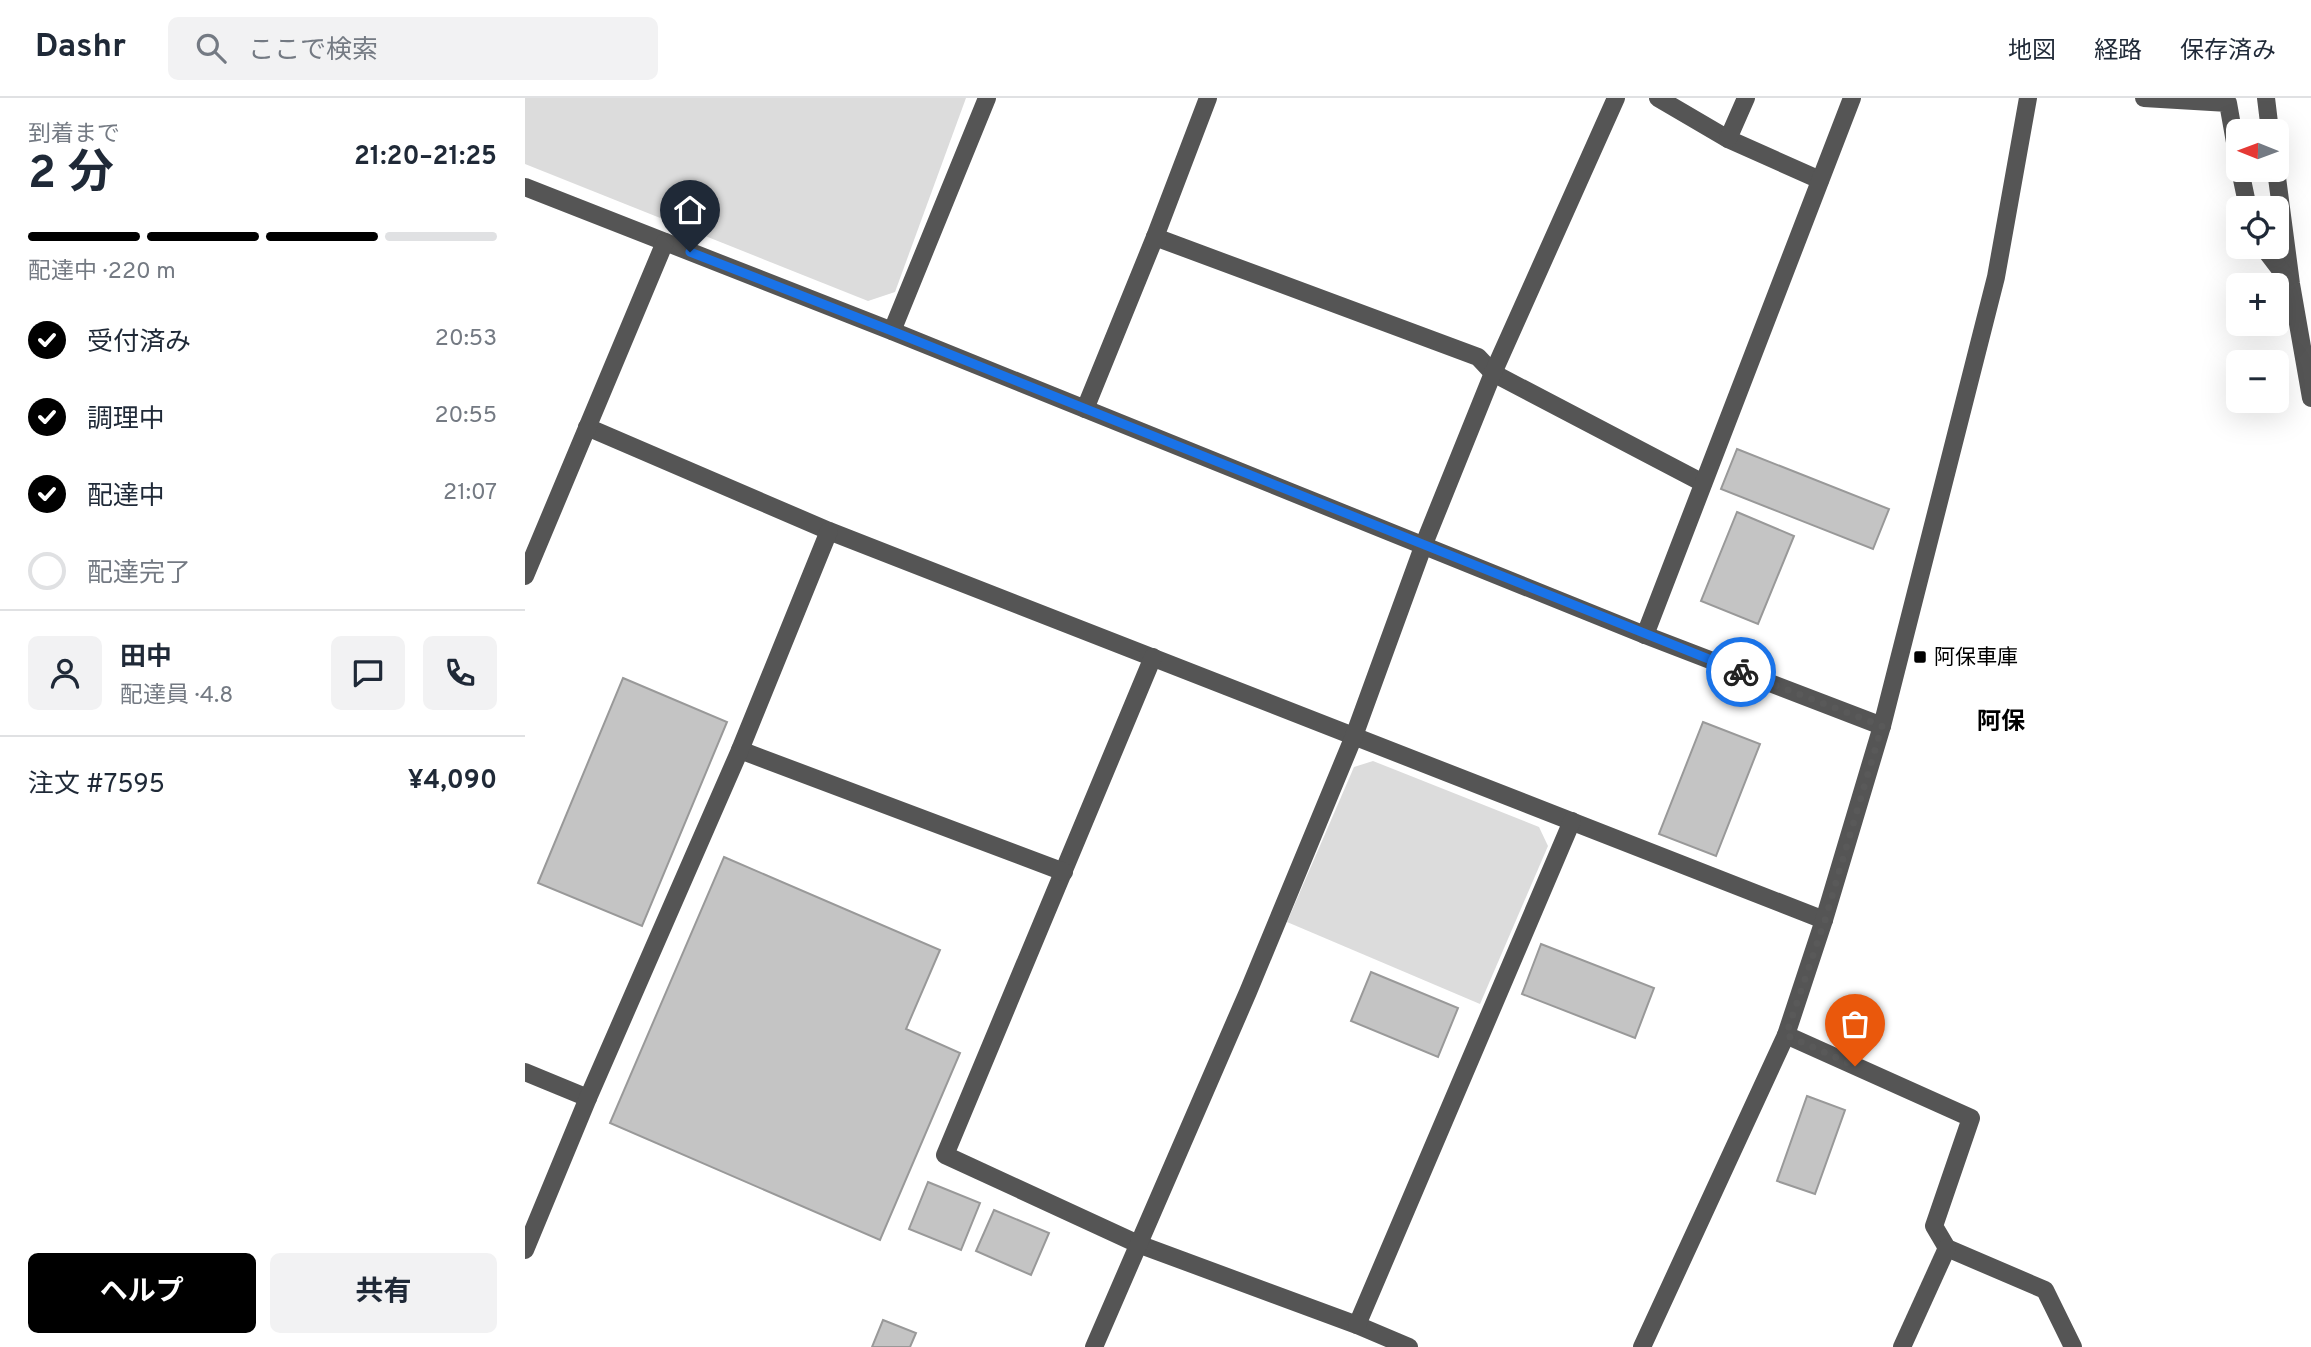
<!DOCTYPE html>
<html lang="ja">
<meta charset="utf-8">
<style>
body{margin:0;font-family:Overpass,"Noto Sans JP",sans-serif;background:#f2f2f3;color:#1f2937;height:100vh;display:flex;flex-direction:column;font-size:26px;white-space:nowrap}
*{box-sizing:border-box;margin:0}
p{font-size:23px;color:#747a83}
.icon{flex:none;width:38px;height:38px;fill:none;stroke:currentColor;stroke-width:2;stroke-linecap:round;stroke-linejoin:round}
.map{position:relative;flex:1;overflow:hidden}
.panel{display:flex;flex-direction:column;background:#fff;width:525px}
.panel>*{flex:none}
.needle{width:46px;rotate:271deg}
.tools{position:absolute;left:1701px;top:21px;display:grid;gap:14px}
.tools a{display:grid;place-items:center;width:63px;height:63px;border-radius:10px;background:#fff;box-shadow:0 7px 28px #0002;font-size:35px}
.pin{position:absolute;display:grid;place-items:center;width:60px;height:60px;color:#fff;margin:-72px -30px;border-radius:50% 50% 50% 0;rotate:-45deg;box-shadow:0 0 7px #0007}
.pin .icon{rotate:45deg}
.courier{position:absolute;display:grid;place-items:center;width:70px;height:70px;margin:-35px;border:5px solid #1a73e8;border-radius:50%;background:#fff;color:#222;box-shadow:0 2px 9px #0007}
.summary em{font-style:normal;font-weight:700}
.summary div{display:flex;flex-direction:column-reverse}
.summary{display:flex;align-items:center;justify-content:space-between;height:119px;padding:0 28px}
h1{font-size:46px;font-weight:700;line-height:52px}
.bar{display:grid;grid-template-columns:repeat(4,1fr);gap:10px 7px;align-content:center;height:84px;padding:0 28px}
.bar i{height:9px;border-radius:5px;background:#e0e1e3}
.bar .current{background:#000}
.bar p{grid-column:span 4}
.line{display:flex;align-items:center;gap:18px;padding:0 28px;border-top:2px solid #e0e1e3}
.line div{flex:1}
.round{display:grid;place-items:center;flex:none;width:74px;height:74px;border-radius:10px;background:#f2f2f3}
ol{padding:0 28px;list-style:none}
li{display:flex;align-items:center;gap:21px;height:77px}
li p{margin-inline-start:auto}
li .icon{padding:7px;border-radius:50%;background:#000;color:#fff;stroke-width:4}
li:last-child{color:#747a83}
li i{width:38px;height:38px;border:4px solid #e0e1e3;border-radius:50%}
.button{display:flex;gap:14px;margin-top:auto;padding:14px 28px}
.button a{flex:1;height:80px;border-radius:10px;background:#000;color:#fff;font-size:28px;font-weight:700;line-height:80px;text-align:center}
.button a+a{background:#f2f2f3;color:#1f2937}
header{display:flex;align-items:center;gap:42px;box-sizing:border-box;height:98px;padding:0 35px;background:#fff;border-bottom:2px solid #e0e1e3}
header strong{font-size:33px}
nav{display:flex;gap:38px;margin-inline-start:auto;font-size:24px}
.search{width:490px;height:63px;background:#f2f2f3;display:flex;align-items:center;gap:18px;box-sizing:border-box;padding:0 24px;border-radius:10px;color:#747a83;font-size:26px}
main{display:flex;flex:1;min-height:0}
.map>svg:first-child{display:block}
.green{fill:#dcdcdc}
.building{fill:#c4c4c4;stroke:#999;stroke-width:2}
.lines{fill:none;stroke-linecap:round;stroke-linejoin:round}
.minor{stroke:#555;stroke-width:18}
.done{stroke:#595959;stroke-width:7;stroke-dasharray:0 12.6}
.route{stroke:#1a73e8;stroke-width:9}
.poi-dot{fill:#000;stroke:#fff;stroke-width:2.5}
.labels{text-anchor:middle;stroke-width:5;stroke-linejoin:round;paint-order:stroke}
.poi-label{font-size:21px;fill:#000;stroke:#fff;text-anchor:start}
.quarter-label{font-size:24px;font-weight:bold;fill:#000;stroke:#fff}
</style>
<header>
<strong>Dashr</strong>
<div class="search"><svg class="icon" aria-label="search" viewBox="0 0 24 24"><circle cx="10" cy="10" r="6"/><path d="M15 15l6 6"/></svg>ここで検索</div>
<nav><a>地図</a><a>経路</a><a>保存済み</a></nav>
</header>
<main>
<section class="panel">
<div class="summary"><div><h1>2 分</h1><p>到着まで</p></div><em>21:20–21:25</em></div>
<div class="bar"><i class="current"></i><i class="current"></i><i class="current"></i><i></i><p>配達中 · 220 m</p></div>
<ol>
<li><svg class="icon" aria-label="check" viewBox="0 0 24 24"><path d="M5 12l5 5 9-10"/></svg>受付済み<p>20:53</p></li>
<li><svg class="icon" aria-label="check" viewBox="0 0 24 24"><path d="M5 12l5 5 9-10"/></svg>調理中<p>20:55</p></li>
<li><svg class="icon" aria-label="check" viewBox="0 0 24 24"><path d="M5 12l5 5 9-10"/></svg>配達中<p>21:07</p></li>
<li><i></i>配達完了</li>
</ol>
<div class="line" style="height:126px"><a class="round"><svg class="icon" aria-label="person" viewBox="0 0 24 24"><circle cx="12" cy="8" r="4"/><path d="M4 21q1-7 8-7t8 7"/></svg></a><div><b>田中</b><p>配達員 · 4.8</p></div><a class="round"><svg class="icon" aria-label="chat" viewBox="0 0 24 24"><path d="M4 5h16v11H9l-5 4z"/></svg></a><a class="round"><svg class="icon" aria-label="phone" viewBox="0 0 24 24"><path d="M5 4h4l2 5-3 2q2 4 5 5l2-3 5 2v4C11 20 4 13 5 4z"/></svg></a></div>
<div class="line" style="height:91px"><div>注文 #7595</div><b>¥4,090</b></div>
<div class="button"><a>ヘルプ</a><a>共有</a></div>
</section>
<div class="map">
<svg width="1786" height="1249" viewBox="0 0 1786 1249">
<rect width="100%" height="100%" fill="#fff"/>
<g class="green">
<path d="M0 0H441L370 194 343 203 0 66Z"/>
<path d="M848 663 1014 729 1023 748 955 906 762 824 829 669Z"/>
</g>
<g class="building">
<path d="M1212 351 1364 411 1348 451 1196 391Z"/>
<path d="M1212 414 1269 438 1233 526 1176 503Z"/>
<path d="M98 580 202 624 117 828 13 785Z"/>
<path d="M1178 624 1235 646 1191 758 1134 736Z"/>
<path d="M199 759 415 852 381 931 435 955 355 1142 85 1025Z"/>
<path d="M1016 846 1129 890 1110 940 997 896Z"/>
<path d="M846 874 933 910 913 959 826 923Z"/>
<path d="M1282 998 1320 1012 1290 1096 1252 1083Z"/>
<path d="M403 1084 455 1105 436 1152 384 1131Z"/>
<path d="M469 1112 524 1135 506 1177 451 1153Z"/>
<path d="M358 1222 391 1235 385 1249H347Z"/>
</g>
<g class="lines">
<g class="minor">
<path d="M1133 0 1203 41 1295 82"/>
<path d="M1619 0 1703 5 1713 61"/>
<path d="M1741 0 1745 33"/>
<path d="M1203 41 1221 0"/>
<path d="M1715 72 1723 110"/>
<path d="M1751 72 1766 186 1786 300"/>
<path d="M0 89 367 233 1120 537 1357 628"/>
<path d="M630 139 953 259 968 275 1178 385"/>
<path d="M1738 149 1764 183"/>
<path d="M367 233 462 0"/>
<path d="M560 311 630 139 683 0"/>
<path d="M62 329 304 433 1299 822"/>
<path d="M0 478 140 144"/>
<path d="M1120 537 1327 0"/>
<path d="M628 559 420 1057 613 1146 832 1227 884 1249"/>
<path d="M215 652 539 774"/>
<path d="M1261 937 1446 1020 1409 1128 1422 1150 1520 1192 1548 1249"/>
<path d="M0 974 63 1000"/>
<path d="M0 1152 63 1000 215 652 304 433"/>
<path d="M832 1227 1047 723"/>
<path d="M569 1249 723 894 829 638 899 446 968 275 1091 0"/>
<path d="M1117 1249 1261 937 1299 822 1357 628 1471 179 1503 0"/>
<path d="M1377 1249 1422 1150"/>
</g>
</g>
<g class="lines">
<path class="done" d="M1216 574 1357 628 1300 822 1261 937 1330 968"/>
<path class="route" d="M165 154 367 233 1216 574"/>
</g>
<rect class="poi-dot" x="1388" y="552" width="14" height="14" rx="3.5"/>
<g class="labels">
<g class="poi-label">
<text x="1409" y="566">阿保車庫</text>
</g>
<g class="quarter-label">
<text x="1476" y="631">阿保</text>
</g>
</g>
</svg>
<div class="tools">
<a><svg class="needle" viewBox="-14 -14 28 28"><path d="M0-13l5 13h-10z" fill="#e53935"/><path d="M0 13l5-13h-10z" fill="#747a83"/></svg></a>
<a><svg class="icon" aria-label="locate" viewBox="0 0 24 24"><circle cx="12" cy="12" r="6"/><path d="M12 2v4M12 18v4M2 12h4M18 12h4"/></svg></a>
<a>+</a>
<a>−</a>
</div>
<div class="pin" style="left:1330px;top:968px;background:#ea580c"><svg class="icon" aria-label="bag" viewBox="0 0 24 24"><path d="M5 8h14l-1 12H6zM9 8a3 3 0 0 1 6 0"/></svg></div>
<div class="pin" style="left:165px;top:154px;background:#1f2937"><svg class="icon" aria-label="home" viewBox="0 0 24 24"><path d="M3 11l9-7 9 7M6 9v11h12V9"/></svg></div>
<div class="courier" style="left:1216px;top:574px"><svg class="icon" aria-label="bike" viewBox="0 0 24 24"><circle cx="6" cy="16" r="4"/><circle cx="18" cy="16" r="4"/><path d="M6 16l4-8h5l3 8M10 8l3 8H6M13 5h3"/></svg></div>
</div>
</main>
